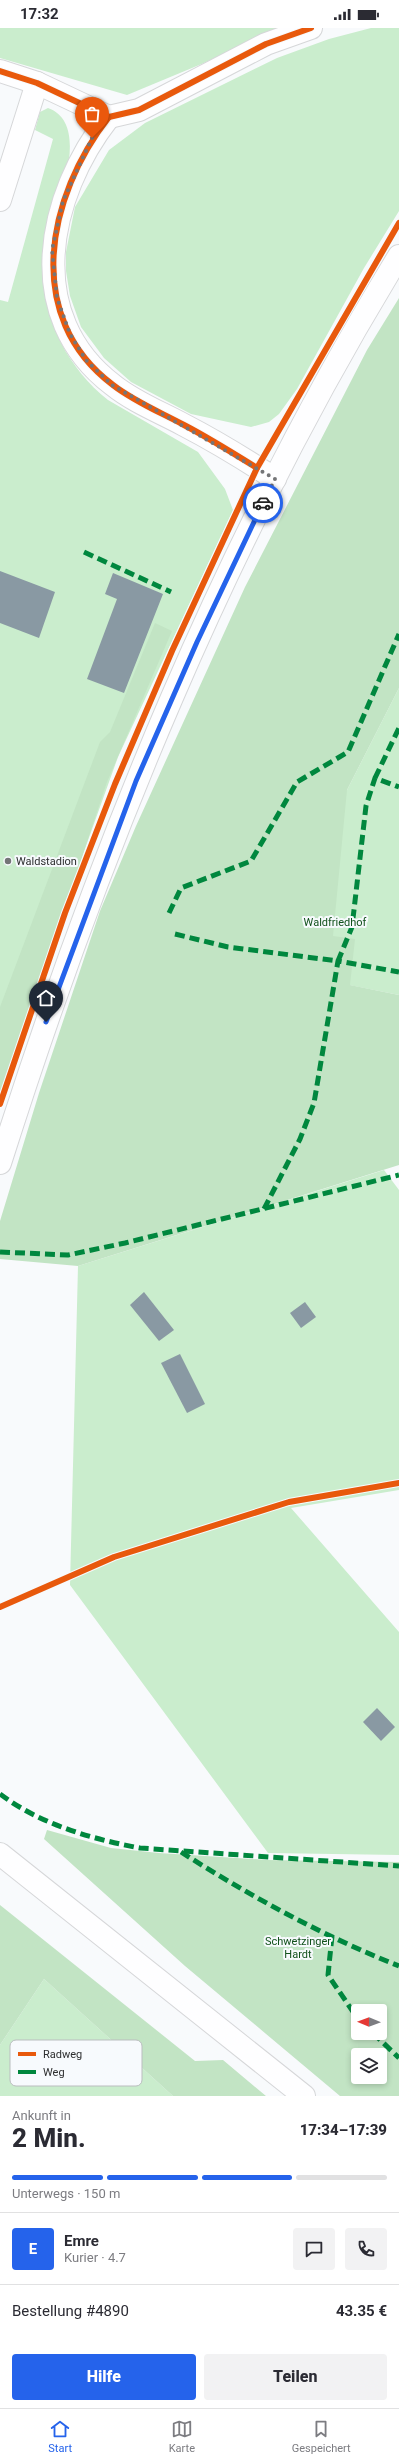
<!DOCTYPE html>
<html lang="de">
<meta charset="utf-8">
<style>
body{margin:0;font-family:Roboto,sans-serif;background:#f2f2f3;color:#2b2b33;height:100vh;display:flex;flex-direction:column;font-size:15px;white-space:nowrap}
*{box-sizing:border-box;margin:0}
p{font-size:13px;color:#7c7c81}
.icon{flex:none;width:22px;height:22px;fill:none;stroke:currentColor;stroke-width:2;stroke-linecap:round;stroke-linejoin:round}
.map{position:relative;height:2068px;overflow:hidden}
.drawer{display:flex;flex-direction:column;background:#fff;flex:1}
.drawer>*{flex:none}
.needle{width:26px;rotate:271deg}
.tools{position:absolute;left:351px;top:1976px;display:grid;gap:8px}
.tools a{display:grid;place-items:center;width:36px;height:36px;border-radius:4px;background:#fff;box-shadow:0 2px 6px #0003;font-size:20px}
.pin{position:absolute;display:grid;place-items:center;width:34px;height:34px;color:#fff;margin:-41px -17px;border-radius:50% 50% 50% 0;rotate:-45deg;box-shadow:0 0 4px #0007}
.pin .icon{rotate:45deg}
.courier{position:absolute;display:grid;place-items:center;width:40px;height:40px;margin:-20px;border:3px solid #2563eb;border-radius:50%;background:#fff;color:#222;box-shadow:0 1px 5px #0007}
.summary em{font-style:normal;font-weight:800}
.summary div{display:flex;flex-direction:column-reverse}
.summary{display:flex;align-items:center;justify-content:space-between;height:68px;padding:0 12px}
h1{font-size:26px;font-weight:800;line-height:30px}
.bar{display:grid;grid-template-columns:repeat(4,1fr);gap:6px 4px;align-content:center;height:48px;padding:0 12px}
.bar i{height:5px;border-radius:3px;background:#e1e1e2}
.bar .on{background:#2563eb}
.bar p{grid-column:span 4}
.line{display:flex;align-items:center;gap:10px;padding:0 12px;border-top:1px solid #e1e1e2}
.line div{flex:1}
.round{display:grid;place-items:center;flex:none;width:42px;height:42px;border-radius:4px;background:#f2f2f3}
.cta{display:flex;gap:8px;margin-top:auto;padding:8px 12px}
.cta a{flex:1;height:46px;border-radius:4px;background:#2563eb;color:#fff;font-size:16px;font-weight:800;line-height:46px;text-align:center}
.cta a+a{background:#f2f2f3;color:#2b2b33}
.status{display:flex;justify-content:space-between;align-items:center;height:28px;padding:0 20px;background:#fff;direction:ltr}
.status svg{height:11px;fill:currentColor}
.menu{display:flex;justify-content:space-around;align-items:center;height:56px;border-top:1px solid #e1e1e2;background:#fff;font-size:11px;color:#7c7c81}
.menu a{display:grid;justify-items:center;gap:2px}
.menu .on{color:#2563eb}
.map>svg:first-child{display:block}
.green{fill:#caedcd}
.forest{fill:#c2e4c4;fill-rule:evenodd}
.building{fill:#8999a3}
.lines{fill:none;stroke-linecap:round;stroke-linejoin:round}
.minor-casing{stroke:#d6d7d9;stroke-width:24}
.secondary-casing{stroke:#d6d7d9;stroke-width:24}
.minor{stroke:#fefeff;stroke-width:22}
.secondary{stroke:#fefeff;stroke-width:22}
.quiet{stroke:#00873e;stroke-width:5;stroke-dasharray:10 5;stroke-linecap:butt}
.cycleway-casing{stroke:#f7fafd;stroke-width:8}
.cycleway{stroke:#e8590c;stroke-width:6}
.done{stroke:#747577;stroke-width:4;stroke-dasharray:0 7.2}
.route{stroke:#2563eb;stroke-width:5}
.poi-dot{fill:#747577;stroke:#f7fafd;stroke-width:1.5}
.labels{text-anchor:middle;stroke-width:4;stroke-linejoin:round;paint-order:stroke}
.poi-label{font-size:11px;fill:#2d2e2f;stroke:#f7fafd;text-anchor:start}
.park-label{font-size:11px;fill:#11511b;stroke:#f7fafd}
.key{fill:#f7fafd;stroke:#babdbf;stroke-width:1}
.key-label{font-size:11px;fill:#2d2e2f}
</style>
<div class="status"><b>17:32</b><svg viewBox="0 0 49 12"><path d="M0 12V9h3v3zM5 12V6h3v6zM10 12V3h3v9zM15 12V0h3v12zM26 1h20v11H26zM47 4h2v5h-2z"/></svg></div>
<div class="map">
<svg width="399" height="2068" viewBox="0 0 399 2068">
<rect width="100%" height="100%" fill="#f8fafc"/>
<g class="green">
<path d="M0 0H278L204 35 127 67 0 30Z"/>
<path d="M371 0H399V183L364 240 297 361 279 386 269 394 251 399 191 386 131 354 104 330 81 299 70 268 66 243V224L75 179 109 122 145 95 277 30 329 11Z"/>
<path d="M48 80C95 97 53 187 44 219 42 226 42 236 43 243 44 294 69 341 108 372L198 424 225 461 233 482 118 729 14 1018 0 1064V272L8 274 53 111 35 102 40 84Z"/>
<path d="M399 660V967L349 957 241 882 347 762Z"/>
<path d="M384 1142 399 1162V1462L291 1480 399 1604V1827L268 1825 70 1557 78 1238Z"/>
<path d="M44 1951 173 2068H0V2017Z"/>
</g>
<g class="forest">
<path d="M399 270V660L347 762 333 908 355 911 350 957 399 967V1137L78 1238 0 1231V1193L39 1065 100 883 136 798 245 559 367 322Z"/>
<path d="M155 595 172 603 107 754 0 1075V979L100 714 110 704Z"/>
<path d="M47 1802 111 1820 159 1825 268 1832 399 1834V2068H340L185 1938 44 1811ZM358 1983H380V2005H358ZM358 2027H380V2049H358Z"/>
<path d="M0 1877 195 2033 223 2032 266 2068H173L44 1951 0 2017Z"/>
</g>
<g class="building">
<path d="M0 543 55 564 39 610 0 595Z"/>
<path d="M113 545 163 566 124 665 87 651 117 571 105 566Z"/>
<path d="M144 1264 174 1302 159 1313 130 1277Z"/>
<path d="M305 1274 316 1289 301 1300 290 1285Z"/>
<path d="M180 1326 205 1376 187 1385 161 1335Z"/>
<path d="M377 1680 395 1699 381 1713 363 1694Z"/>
</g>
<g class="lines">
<defs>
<g id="minor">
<path d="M0 43 37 55 109 89"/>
<path d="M109 89C47 168 22 288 113 357 134 374 160 384 184 397 215 413 246 432 275 451"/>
<path d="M109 89 139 82 266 16 311 0"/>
<path d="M0 172 37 55"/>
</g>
<g id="secondary">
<path d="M0 1135C100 820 226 510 399 228"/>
<path d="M0 1826 304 2068"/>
</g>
</defs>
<use href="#minor" class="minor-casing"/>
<use href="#secondary" class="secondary-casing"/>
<use href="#minor" class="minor"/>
<use href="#secondary" class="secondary"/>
<g class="quiet">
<path d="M84 524 171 564"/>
<path d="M375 750 399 700"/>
<path d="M169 885 181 860 251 833 297 754 348 724 399 606"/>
<path d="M175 906 228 919 338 933 352 899 366 778 375 750 399 759"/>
<path d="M264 1181 300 1111 314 1075 338 933 399 944"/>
<path d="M0 1224 68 1227 125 1215 399 1147"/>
<path d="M0 1766C40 1796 91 1811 140 1820L399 1838"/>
<path d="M181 1824C250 1868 323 1908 399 1938"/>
<path d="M332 1908 328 1947 358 1991"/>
<path d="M373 2005 399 2030"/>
</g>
<defs>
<g id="cycleway">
<path d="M0 43 37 55 109 89"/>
<path d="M109 89C47 168 22 289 113 357 135 374 160 384 184 397 209 410 233 425 257 440"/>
<path d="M109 89 139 82 266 16 311 0"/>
<path d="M0 1076 65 885 115 756 172 623 257 440 399 195"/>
<path d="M0 1579 114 1529 289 1474 399 1455"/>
</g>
</defs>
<use href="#cycleway" class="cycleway-casing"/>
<use href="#cycleway" class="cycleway"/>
</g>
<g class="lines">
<path class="done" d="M92 110 63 173 52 222 57 270 70 306 86 332 112 357 275 451 263 475"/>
<path class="route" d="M46 994 136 753 197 614 263 475"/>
</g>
<circle class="poi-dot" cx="8" cy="833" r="4"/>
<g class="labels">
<g class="poi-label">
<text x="16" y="837">Waldstadion</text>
</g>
<g class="park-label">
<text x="335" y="898">Waldfriedhof</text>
<text x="298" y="1917">Schwetzinger<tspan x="298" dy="13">Hardt</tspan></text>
</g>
</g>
<rect x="10" y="2012" width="132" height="46" rx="6" class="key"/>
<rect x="18" y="2024" width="18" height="4" fill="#e8590c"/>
<rect x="18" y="2042" width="18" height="4" fill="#00873e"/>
<g class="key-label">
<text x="43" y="2030">Radweg</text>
<text x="43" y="2048">Weg</text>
</g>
</svg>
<div class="tools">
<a><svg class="needle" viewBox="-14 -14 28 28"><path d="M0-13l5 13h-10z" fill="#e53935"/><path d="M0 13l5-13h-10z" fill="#7c7c81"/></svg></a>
<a><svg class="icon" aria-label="layers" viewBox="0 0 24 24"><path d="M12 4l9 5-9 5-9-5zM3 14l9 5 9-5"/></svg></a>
</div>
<div class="pin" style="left:92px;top:110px;background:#ea580c"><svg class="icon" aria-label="bag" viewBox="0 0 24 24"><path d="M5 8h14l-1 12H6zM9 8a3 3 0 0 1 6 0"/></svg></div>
<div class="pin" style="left:46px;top:994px;background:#1f2937"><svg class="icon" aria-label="home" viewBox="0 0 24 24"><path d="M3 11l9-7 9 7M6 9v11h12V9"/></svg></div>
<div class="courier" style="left:263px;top:475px"><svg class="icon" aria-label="car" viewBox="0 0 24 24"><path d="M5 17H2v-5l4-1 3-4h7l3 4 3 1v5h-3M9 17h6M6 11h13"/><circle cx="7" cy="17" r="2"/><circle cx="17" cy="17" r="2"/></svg></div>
</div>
<section class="drawer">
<div class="summary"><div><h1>2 Min.</h1><p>Ankunft in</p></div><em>17:34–17:39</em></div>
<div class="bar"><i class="on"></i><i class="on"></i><i class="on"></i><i></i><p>Unterwegs · 150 m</p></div>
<div class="line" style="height:72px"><b class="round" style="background:#2563eb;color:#fff">E</b><div><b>Emre</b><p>Kurier · 4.7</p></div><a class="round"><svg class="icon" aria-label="chat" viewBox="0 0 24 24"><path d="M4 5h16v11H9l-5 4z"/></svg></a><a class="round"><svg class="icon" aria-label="phone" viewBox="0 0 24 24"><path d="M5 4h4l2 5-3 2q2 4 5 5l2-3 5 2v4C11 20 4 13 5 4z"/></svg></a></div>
<div class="line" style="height:52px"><div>Bestellung #4890</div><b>43.35 €</b></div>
<div class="cta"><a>Hilfe</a><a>Teilen</a></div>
</section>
<nav class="menu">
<a class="on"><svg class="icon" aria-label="home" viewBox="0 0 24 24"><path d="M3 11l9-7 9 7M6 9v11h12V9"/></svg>Start</a>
<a><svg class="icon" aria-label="map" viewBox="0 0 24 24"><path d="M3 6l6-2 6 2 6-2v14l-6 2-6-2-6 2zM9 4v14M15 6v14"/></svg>Karte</a>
<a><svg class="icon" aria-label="saved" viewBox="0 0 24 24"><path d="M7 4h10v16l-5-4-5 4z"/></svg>Gespeichert</a>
</nav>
